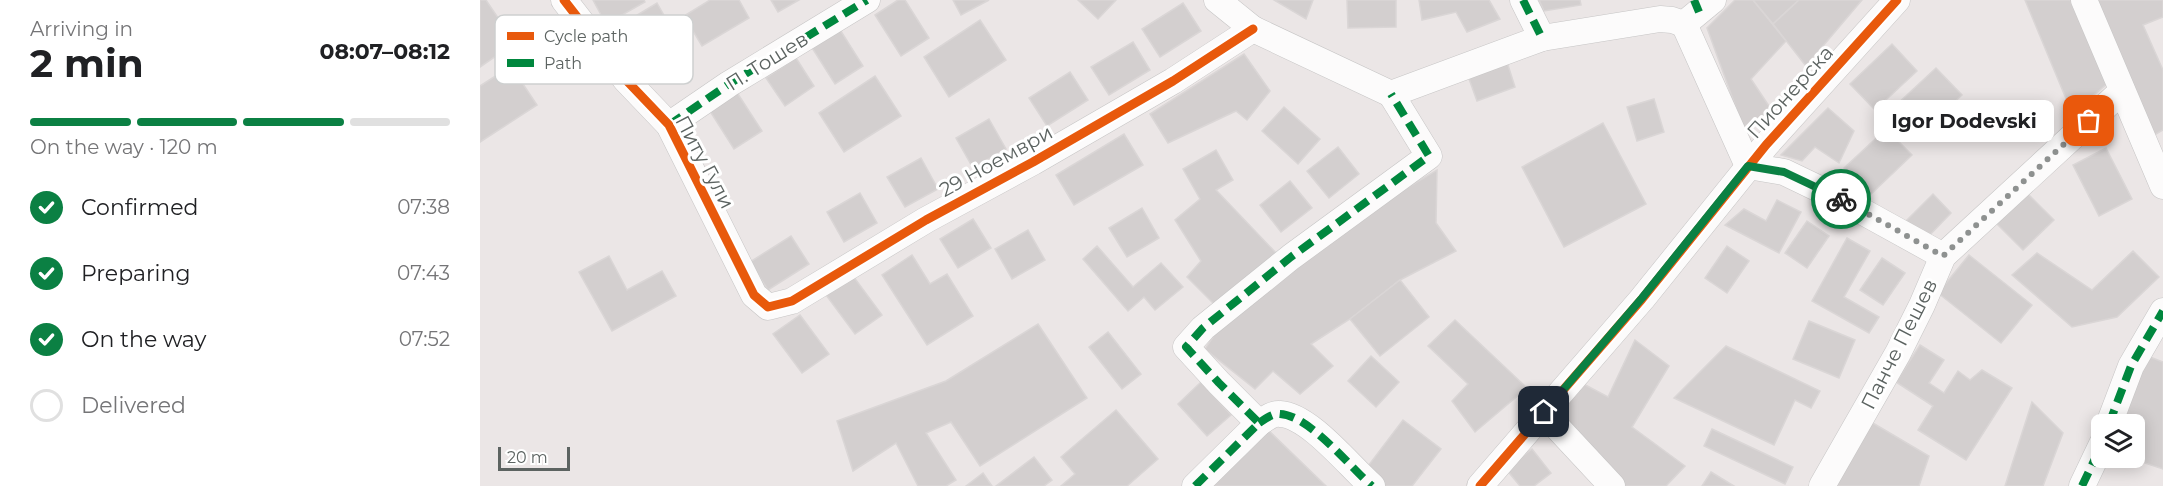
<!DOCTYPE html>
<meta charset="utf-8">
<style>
body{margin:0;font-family:Montserrat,sans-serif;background:#f6f6f6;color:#202124;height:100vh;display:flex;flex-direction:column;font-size:22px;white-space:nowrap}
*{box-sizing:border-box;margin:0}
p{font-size:20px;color:#757577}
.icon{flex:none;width:33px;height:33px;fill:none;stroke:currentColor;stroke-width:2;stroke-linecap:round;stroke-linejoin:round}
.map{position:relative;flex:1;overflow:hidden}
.side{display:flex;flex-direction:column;background:#fff;width:480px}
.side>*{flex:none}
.buttons{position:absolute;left:1611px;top:414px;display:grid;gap:12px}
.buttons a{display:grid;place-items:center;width:54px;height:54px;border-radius:9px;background:#fff;box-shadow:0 3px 15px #0003;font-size:30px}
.scale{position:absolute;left:18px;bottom:15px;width:72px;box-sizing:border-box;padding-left:6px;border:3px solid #5c6361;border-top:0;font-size:16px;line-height:21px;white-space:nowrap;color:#5c6361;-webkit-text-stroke:4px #fff;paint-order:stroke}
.pin{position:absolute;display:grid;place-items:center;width:51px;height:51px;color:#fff;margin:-26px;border-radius:12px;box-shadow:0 3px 9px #0006}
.courier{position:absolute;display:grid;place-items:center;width:60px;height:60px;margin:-30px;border:4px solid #0b8043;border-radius:50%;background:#fff;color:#222;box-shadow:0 2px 8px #0007}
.bubble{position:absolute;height:42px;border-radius:9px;background:#fff;box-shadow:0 3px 15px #0003;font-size:20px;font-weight:700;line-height:42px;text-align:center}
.summary em{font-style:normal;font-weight:700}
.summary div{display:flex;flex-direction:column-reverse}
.summary{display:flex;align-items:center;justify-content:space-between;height:102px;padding:0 30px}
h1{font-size:39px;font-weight:700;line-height:45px}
.bar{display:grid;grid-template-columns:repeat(4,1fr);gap:9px 6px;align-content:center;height:72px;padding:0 30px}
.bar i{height:8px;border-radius:4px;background:#e0e0e0}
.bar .current{background:#0b8043}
.bar p{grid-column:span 4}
ol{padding:0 30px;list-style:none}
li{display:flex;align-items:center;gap:18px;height:66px}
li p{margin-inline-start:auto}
li .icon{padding:6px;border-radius:50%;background:#0b8043;color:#fff;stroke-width:4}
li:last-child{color:#757577}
li i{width:33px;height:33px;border:3px solid #e0e0e0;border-radius:50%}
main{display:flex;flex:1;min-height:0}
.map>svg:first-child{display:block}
.building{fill:#d3cfcf;stroke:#dad6d6;stroke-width:1.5}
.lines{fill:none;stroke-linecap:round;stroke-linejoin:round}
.street-casing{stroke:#c6c5c5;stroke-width:27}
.street{stroke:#fcfbfb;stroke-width:26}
.quiet{stroke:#00873e;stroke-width:8;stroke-dasharray:15 8;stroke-linecap:butt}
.cycleway-casing{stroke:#fff;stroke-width:13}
.cycleway{stroke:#e8590c;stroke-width:9}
.done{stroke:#8e9190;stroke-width:6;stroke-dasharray:0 10.8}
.route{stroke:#0b8043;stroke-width:8}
.labels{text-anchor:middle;stroke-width:6;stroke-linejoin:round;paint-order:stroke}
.street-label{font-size:20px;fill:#5c6361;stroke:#fff}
.key{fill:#fff;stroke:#ced0d0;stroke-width:1.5}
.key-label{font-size:16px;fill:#5c6361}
</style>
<main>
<section class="side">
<div class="summary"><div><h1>2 min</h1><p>Arriving in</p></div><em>08:07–08:12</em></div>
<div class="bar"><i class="current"></i><i class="current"></i><i class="current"></i><i></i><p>On the way · 120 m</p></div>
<ol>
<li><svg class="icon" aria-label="check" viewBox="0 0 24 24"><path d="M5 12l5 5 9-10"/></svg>Confirmed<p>07:38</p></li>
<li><svg class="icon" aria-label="check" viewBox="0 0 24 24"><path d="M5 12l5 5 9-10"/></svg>Preparing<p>07:43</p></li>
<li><svg class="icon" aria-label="check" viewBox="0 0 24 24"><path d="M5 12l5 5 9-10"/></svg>On the way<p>07:52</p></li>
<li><i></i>Delivered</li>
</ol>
</section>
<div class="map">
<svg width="1683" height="486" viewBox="0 0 1683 486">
<rect width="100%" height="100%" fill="#ebe6e6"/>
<g class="building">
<path d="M0 0H6L35 43 0 67Z"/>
<path d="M113 0H164L165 2 126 24Z"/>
<path d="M230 0H259L269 18 222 46 204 16Z"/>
<path d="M291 0H319L298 12Z"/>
<path d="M418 0H425L449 38 421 56 395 15Z"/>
<path d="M473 0H509L481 15Z"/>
<path d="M598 0H636L618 19Z"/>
<path d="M794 0H833L826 19Z"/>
<path d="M867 0H916V27L868 28Z"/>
<path d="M939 0H1009L1020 19 987 32 976 12 942 20Z"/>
<path d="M1059 0H1100L1101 5 1064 11Z"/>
<path d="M1255 0H1273L1306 41 1271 79 1293 112 1263 127 1227 28Z"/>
<path d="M1273 0H1319L1293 24Z"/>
<path d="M1319 0H1382L1326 66 1293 24Z"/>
<path d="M1545 0H1590L1627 84 1592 113Z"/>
<path d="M1611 0H1683V17L1663 25 1683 70V130L1673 136Z"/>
<path d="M177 3 194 33 161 52 144 23Z"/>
<path d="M703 3 721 31 680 57 662 29Z"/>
<path d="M500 20 526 60 469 97 444 57Z"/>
<path d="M357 25 383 66 355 84 329 43Z"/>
<path d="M653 42 670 70 629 95 611 67Z"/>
<path d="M1412 44 1437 71 1395 110 1370 84Z"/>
<path d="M764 54 790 91 767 120 756 111 688 143 670 114Z"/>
<path d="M316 58 334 86 305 106 286 78Z"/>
<path d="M1027 62 1035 87 997 101 988 76Z"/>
<path d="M31 66 57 105 0 142V86Z"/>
<path d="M1456 68 1482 95 1440 134 1414 107Z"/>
<path d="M590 72 608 100 567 126 549 98Z"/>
<path d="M395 76 421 116 364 152 339 113Z"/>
<path d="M256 91 282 131 254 149 228 108Z"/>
<path d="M1174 99 1184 132 1157 141 1147 107Z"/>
<path d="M804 107 840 139 818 164 782 131Z"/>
<path d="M1348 108 1374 131 1359 163 1335 147 1322 161 1301 155Z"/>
<path d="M509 119 526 149 493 168 476 138Z"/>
<path d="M1123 123 1166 204 1084 247 1042 167Z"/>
<path d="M1406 129 1432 155 1390 195 1364 168Z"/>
<path d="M644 134 663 165 594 205 576 175Z"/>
<path d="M858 147 879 174 849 198 827 171Z"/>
<path d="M1626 148 1652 199 1619 216 1593 165Z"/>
<path d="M736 150 753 180 736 190 797 254 734 304 707 277 721 261 695 220 720 199 703 169Z"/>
<path d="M441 158 458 189 425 207 407 177Z"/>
<path d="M957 170 956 223 976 251 920 280 870 319 831 344 853 366 820 394 793 371 775 389 725 349 741 325 905 201Z"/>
<path d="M810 181 832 208 801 232 780 205Z"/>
<path d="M1543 189 1574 220 1543 250 1512 219Z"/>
<path d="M380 193 397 223 364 242 347 212Z"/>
<path d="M1453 194 1471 213 1444 241 1425 222Z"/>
<path d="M1297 200 1321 212 1299 253 1245 225 1264 209 1286 221Z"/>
<path d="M662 208 679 238 647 257 629 228Z"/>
<path d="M493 219 511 248 478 268 460 239Z"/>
<path d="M1327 221 1349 236 1327 268 1305 253Z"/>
<path d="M548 230 565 260 532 279 515 249Z"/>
<path d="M311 236 329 264 288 290 270 262Z"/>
<path d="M1367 238 1390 251 1364 297 1399 317 1389 333 1332 301Z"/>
<path d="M617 246 653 287 681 263 703 287 675 310 664 297 648 311 603 259Z"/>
<path d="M1247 246 1269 261 1247 293 1225 278Z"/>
<path d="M1653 251 1679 277 1637 317 1592 327 1532 275 1557 253 1612 290Z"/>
<path d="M432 255 450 284 467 274 493 316 447 345 402 275Z"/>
<path d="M1489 255 1552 305 1521 343 1458 293Z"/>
<path d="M129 256 147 290 182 271 196 296 132 331 99 272Z"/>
<path d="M1402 258 1425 273 1403 305 1380 290Z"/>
<path d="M373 276 402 315 375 334 346 295Z"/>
<path d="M920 280 949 317 900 356 870 319Z"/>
<path d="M320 315 349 354 322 373 293 334Z"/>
<path d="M975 320 1047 388 995 432 972 401 988 384 948 346Z"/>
<path d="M1329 321 1375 340 1359 378 1313 359Z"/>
<path d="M558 324 607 398 500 466 471 422 446 433 476 480 466 486H438L416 443 373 471 357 421 466 381Z"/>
<path d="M628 332 661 374 642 389 609 347Z"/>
<path d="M1155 340 1189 366 1152 427 1205 466 1186 486H1144L1073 418 1098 381 1128 397Z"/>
<path d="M1440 345 1464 360 1449 383 1464 393 1478 371 1490 380 1502 370 1532 388 1486 460 1438 430 1453 406 1416 382Z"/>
<path d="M1246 346 1340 391 1331 408 1315 400 1294 445 1194 398Z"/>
<path d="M1665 355 1683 362V469L1650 458H1654V424H1641Z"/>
<path d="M891 356 919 382 896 407 868 381Z"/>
<path d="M721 382 751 415 727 436 698 404Z"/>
<path d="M1552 402 1583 433 1563 486H1525Z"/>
<path d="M636 410 678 459 647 486H581L595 474 581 457Z"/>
<path d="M1386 419 1449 456 1439 486H1351Z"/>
<path d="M923 420 961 449 932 486H906L885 470Z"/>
<path d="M785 427 846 486H723Z"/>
<path d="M1232 429 1313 467 1305 484 1224 446Z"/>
<path d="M1052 449 1071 473 1054 486H1040L1026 469Z"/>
<path d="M554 457 572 480 564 486H516Z"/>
<path d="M1231 472 1254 486H1222Z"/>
<path d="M503 473 512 486H486Z"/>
</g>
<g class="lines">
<defs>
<g id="street">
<path d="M84 0 146 80 189 125 274 295 288 307 312 301 446 220 553 162 693 81 773 29"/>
<path d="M737 0 773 29 911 94 1062 38 1180 19 1192 20 1204 24"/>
<path d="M1043 0 1062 38"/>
<path d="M1233 0 1204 24 1268 166"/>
<path d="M1604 0 1683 186"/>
<path d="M189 125 249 84 387 0"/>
<path d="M1268 166 1304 172 1358 198 1463 256"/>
<path d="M1063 412 1132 486"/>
<path d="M779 423C785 419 793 413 800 414 829 415 870 467 892 486"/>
<path d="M1629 424 1651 366 1683 311"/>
<path d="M715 486 779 423 739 383 706 347 723 328 811 257 949 156 911 94"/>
<path d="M1000 486 1162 299 1286 145 1417 0"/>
<path d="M1342 486 1418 353 1442 305 1463 256 1642 91"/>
<path d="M1602 486 1622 444"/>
</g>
</defs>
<use href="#street" class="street-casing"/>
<use href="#street" class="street"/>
<g class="quiet">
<path d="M1043 0 1062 38"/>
<path d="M1214 0 1219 12"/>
<path d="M189 125 249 84 387 0"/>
<path d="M779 423C785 419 793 413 800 414 829 415 870 467 892 486"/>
<path d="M1629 424 1651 366 1683 311"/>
<path d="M715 486 779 423 739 383 706 347 723 328 811 257 949 156 911 94"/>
<path d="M1602 486 1622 444"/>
</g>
<defs>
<g id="cycleway">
<path d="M84 0 146 80 189 125 274 295 288 307 312 301 446 220 553 162 693 81 773 29"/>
<path d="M1000 486 1162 299 1286 145 1417 0"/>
</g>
</defs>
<use href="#cycleway" class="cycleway-casing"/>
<use href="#cycleway" class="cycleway"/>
</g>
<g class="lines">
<path class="done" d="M1361 199 1463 256 1609 121"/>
<path class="route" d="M1064 412 1162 298 1268 166 1304 172 1361 199"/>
</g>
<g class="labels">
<g class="street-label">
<text transform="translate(287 61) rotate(-32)" y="7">П. Тошев</text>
<text transform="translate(1310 92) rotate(-48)" y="7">Пионерска</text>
<text transform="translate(516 161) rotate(-29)" y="7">29 Ноември</text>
<text transform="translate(225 162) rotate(62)" y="7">Питу Гули</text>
<text transform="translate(1419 344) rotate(-63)" y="7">Панче Пешев</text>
</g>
</g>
<rect x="15" y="15" width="198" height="69" rx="9" class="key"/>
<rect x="27" y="32" width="27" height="8" fill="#e8590c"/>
<rect x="27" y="59" width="27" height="8" fill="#00873e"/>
<g class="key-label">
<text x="64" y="42">Cycle path</text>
<text x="64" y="69">Path</text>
</g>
</svg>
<div class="buttons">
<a><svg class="icon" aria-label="layers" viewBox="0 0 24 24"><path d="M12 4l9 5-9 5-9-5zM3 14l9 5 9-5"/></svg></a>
</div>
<div class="scale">20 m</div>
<div class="pin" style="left:1609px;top:121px;background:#ea580c"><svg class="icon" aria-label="bag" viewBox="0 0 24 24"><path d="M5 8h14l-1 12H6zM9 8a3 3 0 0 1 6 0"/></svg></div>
<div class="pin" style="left:1064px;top:412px;background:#1f2937"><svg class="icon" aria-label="home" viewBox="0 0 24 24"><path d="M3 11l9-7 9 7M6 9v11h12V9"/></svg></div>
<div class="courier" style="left:1361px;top:199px"><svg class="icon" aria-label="bike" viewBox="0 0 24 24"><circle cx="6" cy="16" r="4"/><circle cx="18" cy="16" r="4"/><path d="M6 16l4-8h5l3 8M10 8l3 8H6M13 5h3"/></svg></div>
<div class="bubble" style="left:1394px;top:100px;width:180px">Igor Dodevski</div>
</div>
</main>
